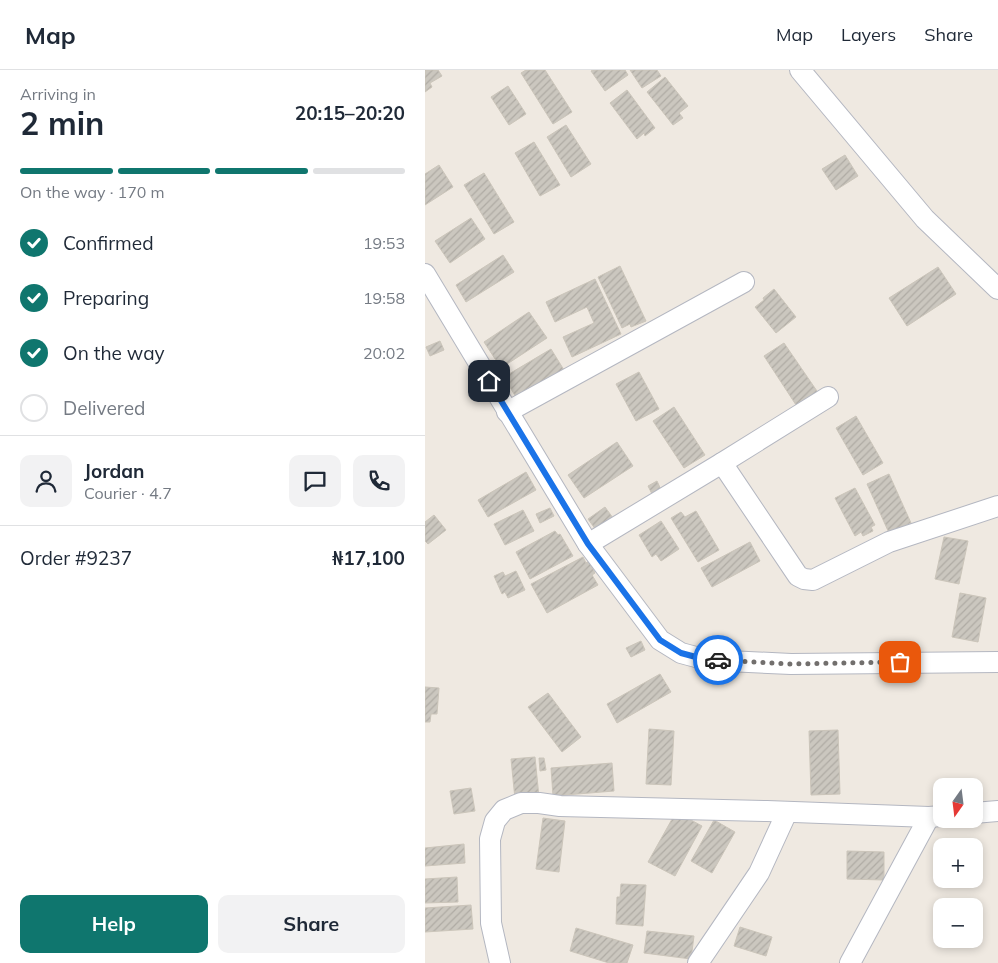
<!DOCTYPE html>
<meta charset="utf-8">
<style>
body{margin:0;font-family:Mulish,sans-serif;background:#f2f2f3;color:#1f2937;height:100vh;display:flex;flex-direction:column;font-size:19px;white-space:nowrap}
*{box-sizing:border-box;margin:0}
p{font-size:16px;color:#747a83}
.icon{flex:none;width:28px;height:28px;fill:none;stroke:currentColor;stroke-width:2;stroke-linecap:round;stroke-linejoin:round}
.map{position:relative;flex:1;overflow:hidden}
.details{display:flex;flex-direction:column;background:#fff;width:425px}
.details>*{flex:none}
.needle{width:32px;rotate:194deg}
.controls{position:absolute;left:508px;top:708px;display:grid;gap:10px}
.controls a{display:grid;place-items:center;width:50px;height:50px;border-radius:10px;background:#fff;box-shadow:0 2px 8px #0003;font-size:25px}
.pin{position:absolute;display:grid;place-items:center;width:42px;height:42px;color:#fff;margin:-21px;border-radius:10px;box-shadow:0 2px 8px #0006}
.courier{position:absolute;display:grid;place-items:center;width:50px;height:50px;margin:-25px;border:4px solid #1a73e8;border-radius:50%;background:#fff;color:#222;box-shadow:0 1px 6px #0007}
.summary em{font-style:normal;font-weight:700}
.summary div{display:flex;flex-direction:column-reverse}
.summary{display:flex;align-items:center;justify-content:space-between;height:85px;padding:0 20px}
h1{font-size:32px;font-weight:700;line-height:38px}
.bar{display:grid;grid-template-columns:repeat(4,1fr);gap:8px 5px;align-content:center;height:60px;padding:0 20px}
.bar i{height:6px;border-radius:4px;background:#e0e1e3}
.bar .active{background:#0f766e}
.bar p{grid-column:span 4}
.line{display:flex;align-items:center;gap:12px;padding:0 20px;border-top:1px solid #e0e1e3}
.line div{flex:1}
.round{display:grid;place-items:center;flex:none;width:52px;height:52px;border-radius:10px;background:#f2f2f3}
ol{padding:0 20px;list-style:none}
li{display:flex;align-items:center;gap:15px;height:55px}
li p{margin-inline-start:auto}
li .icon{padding:5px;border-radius:50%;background:#0f766e;color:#fff;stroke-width:4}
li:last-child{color:#747a83}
li i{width:28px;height:28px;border:2px solid #e0e1e3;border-radius:50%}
.cta{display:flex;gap:10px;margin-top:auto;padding:10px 20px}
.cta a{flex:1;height:58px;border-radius:10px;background:#0f766e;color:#fff;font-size:20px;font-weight:700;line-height:58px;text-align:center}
.cta a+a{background:#f2f2f3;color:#1f2937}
header{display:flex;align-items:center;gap:30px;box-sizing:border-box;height:70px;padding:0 25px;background:#fff;border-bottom:1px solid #e0e1e3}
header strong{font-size:24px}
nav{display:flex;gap:28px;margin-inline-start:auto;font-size:18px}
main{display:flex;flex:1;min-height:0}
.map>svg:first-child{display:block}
.building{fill:url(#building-hatch);stroke:#cbc5ba}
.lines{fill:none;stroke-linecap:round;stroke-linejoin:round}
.minor-casing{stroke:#b4b7c1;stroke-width:22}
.minor{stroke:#fff;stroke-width:20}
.done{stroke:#726f6d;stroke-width:5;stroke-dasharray:0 9}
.route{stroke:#1a73e8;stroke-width:6}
</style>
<header>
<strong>Map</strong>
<nav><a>Map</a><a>Layers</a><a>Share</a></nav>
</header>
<main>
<section class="details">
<div class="summary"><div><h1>2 min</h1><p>Arriving in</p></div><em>20:15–20:20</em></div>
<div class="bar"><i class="active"></i><i class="active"></i><i class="active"></i><i></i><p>On the way · 170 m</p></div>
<ol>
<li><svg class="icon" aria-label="check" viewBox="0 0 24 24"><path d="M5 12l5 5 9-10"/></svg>Confirmed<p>19:53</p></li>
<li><svg class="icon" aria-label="check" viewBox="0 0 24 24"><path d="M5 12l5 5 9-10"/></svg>Preparing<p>19:58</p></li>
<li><svg class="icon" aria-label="check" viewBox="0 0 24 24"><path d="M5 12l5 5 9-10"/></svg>On the way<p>20:02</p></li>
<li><i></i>Delivered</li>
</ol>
<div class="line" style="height:90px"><a class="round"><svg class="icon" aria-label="person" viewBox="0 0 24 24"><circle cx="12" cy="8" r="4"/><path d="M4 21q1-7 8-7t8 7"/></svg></a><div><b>Jordan</b><p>Courier · 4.7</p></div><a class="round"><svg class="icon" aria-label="chat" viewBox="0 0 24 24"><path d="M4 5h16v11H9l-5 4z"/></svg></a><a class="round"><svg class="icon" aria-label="phone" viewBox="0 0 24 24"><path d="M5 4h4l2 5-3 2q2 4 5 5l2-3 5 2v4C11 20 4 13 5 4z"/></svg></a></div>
<div class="line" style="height:65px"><div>Order #9237</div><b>₦17,100</b></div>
<div class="cta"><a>Help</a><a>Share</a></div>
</section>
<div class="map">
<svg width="573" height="893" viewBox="0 0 573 893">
<defs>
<pattern id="building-hatch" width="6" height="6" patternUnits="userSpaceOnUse" patternTransform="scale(1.25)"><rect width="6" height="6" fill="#cbc7bf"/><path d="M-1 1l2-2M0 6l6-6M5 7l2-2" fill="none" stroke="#afaba4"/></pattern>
</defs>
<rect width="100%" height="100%" fill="#efe9e1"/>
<g class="building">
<path d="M0 0H13L17 6 5 13 7 17 0 22Z"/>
<path d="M101 0H120L147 42 128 54 96 3Z"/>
<path d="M168 0H200L203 5 180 21 166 1Z"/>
<path d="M205 0H232L236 6 217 18Z"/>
<path d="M240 7 263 36 254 43 258 48 248 55 222 22Z"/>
<path d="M83 16 101 44 84 55 66 27Z"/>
<path d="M202 20 230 58 220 66 219 63 212 69 185 33Z"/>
<path d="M141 55 166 94 146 107 122 67Z"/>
<path d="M109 72 135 115 115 126 90 83Z"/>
<path d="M420 85 433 106 411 120 397 99Z"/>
<path d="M14 95 28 117 0 135V104Z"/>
<path d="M59 103 89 152 69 164 39 115Z"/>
<path d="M46 148 60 169 25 193 10 171Z"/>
<path d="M78 185 89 202 41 232 31 215Z"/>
<path d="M195 196 221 251 206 257 205 254 197 258 173 207Z"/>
<path d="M513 197 531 224 482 256 464 228Z"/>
<path d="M170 209 196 264 147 287 138 267 169 253 162 237 130 252 121 232Z"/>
<path d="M349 219 371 247 351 263 330 237 339 230 338 228Z"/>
<path d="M104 242 122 268 76 298 59 272Z"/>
<path d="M15 271 19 280 5 286 1 277Z"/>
<path d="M359 273 394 324 373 338 339 286Z"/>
<path d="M126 279 139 300 92 329 79 307Z"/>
<path d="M214 302 234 339 211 351 191 314Z"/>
<path d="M249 337 280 385 259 398 228 351Z"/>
<path d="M431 346 458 393 438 405 411 358Z"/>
<path d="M192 372 208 396 159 428 143 405Z"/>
<path d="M101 402 111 420 63 447 53 430Z"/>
<path d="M464 404 486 453 464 463 442 414Z"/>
<path d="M232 411 237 422 228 426 223 416Z"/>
<path d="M430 418 450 455 446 457 448 461 438 466 436 462 430 466 410 428Z"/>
<path d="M180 437 188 448 171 460 163 449Z"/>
<path d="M125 438 129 446 115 453 111 444Z"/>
<path d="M98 440 109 461 80 475 69 454Z"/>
<path d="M271 441 294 480 273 492 246 448 256 442 260 447Z"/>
<path d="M9 445 21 460 3 474 0 471V452Z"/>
<path d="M236 451 254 479 236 491 231 484 227 487 214 465Z"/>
<path d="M130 461 133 465 135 464 148 486 105 509 91 482Z"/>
<path d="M519 467 543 471 534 514 510 509Z"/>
<path d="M325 472 335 491 287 517 276 498Z"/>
<path d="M158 487 161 493 164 491 170 503 167 505 173 515 122 543 106 514Z"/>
<path d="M91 501 100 520 83 528 80 522 77 524 69 506 78 502 80 506Z"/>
<path d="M535 523 561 528 553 572 527 567Z"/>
<path d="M216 571 220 580 206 587 201 578Z"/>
<path d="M235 604 246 622 192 653 182 634Z"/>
<path d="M0 617 14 618 12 644H6L5 652H0Z"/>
<path d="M123 623 156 667 137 682 103 637Z"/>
<path d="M224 659 249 661 246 715 221 714Z"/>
<path d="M413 660 415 724 386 725 384 661Z"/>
<path d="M110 687 114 727 90 729 86 689Z"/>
<path d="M114 688H119L121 700 115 701Z"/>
<path d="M187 693 189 721 128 726 126 698Z"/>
<path d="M46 718 50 741 29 744 25 721Z"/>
<path d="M251 742 277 756 250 806 223 792Z"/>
<path d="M118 748 140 751 134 802 111 799Z"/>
<path d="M289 750 310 762 287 803 266 791Z"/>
<path d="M39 774 40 793 0 796V778Z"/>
<path d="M422 781 459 782V810L422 809Z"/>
<path d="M32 807 33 832 0 833V809Z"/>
<path d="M196 814 221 815 218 856 191 854 192 827H195Z"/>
<path d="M46 835 48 859 0 862V838Z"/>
<path d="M315 857 347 867 341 886 309 876Z"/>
<path d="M151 858 208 875 202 893H184L145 881Z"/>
<path d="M222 861 269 866 266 889 219 883Z"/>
</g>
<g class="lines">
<defs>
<g id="minor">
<path d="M375 0 500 149 573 219"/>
<path d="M0 204 163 474 235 570 256 583 282 590 366 594 573 592"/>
<path d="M82 342 319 212"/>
<path d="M297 393 373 506 379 509 388 510 464 472 573 436"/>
<path d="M163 474 297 393 403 327"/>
<path d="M549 743 573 741"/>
<path d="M75 893 66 853 65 769 70 751 79 740 96 733H114L135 736 342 741 504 747 516 746"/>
<path d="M273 893 334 803 362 742"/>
<path d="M425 893 504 747"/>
</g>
</defs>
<use href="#minor" class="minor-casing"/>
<use href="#minor" class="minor"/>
</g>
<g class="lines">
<path class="done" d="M293 590 366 594 475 592"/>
<path class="route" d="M64 311 163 474 235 570 256 583 282 590H293"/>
</g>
</svg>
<div class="controls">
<a><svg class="needle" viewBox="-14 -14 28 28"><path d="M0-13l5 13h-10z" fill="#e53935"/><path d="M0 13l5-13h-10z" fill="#747a83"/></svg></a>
<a>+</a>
<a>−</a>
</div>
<div class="pin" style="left:475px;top:592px;background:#ea580c"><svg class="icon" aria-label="bag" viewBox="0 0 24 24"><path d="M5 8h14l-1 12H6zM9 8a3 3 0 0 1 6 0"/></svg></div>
<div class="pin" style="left:64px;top:311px;background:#1f2937"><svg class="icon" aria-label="home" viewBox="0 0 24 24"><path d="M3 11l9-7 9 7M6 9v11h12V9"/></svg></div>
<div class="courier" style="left:293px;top:590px"><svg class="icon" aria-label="car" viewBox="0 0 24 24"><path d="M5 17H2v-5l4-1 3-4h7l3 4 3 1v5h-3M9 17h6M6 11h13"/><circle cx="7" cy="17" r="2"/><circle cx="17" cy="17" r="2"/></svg></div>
</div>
</main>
